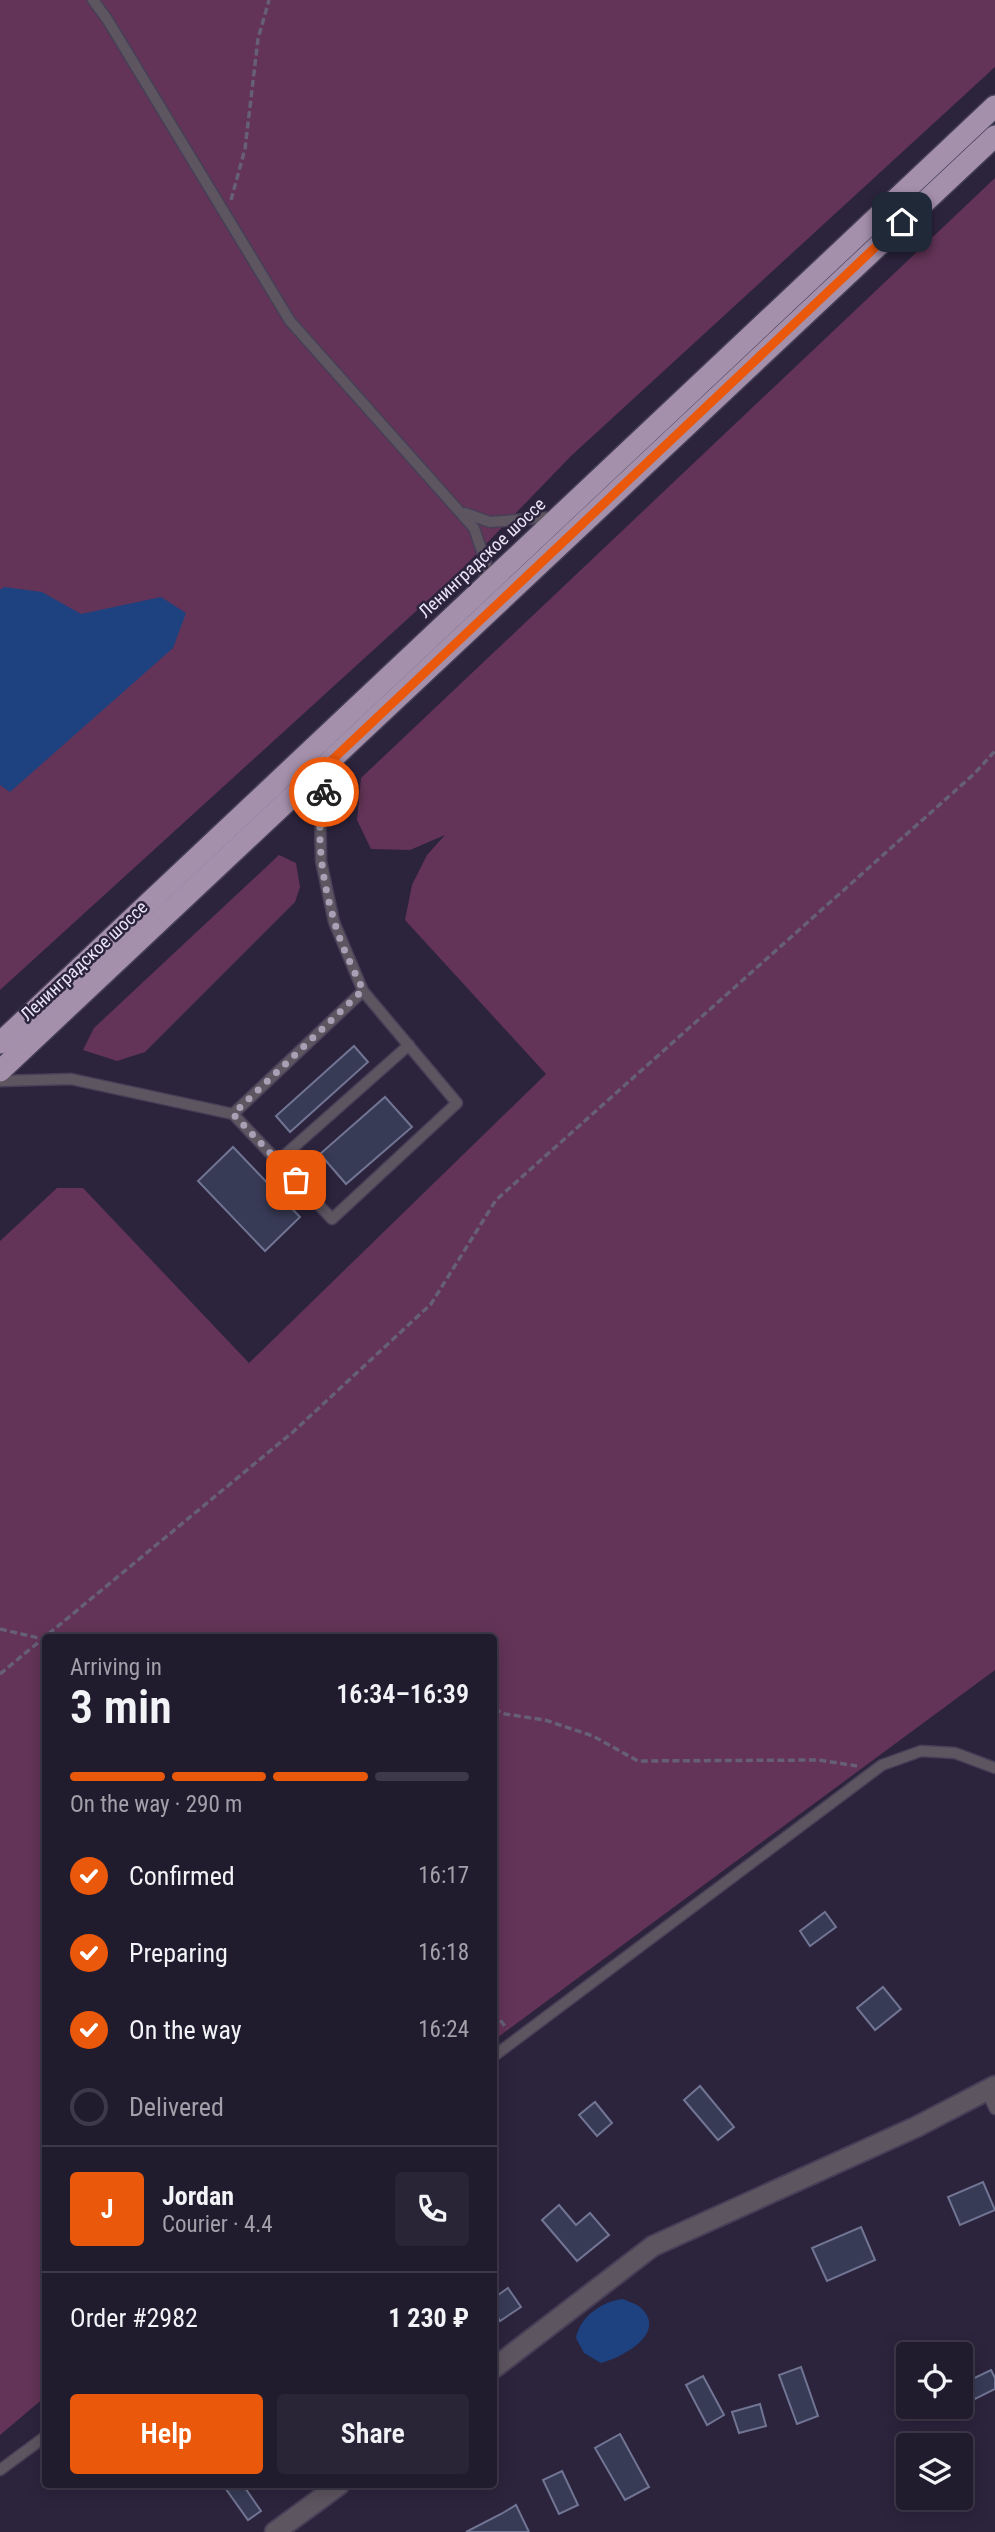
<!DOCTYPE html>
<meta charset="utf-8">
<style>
body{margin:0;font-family:"Roboto Condensed",sans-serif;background:#292436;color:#f1f3f6;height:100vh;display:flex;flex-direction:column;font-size:26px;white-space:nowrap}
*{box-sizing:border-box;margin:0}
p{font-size:23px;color:#a2a1aa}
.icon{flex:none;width:38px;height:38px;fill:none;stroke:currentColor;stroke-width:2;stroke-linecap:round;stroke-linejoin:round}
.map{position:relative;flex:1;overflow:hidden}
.drawer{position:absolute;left:42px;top:1634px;width:455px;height:854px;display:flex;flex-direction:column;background:#211b2e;border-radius:7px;box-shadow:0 4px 18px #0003,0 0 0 2px #3e394a}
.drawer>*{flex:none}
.controls{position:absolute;left:896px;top:2342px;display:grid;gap:14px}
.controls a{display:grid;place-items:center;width:77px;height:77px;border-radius:7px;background:#211b2e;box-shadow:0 4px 18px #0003,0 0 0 2px #3e394a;font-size:35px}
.pin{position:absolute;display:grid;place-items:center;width:60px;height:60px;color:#fff;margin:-30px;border-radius:14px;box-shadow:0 4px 10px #0006}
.courier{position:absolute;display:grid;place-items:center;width:70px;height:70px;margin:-35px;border:5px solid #ea580c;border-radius:50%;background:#fff;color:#222;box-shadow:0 2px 9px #0007}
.head em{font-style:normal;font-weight:600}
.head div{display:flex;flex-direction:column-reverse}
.head{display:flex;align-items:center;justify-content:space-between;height:119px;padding:0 28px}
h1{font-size:46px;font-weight:600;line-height:52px}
.bar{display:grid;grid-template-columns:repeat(4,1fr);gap:10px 7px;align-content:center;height:84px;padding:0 28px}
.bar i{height:9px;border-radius:5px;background:#3e394a}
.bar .on{background:#ea580c}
.bar p{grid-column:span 4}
.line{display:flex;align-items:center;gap:18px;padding:0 28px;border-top:2px solid #3e394a}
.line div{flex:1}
.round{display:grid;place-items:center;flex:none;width:74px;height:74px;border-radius:7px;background:#292436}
ol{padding:0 28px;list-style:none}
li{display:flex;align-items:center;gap:21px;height:77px}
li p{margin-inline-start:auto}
li .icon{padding:7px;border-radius:50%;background:#ea580c;color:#fff;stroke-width:4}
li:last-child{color:#a2a1aa}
li i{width:38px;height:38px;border:4px solid #3e394a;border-radius:50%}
.action{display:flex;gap:14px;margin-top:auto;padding:14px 28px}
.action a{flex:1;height:80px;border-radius:7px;background:#ea580c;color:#fff;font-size:28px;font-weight:600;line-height:80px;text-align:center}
.action a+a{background:#292436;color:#f1f3f6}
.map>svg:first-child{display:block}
.green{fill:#633457}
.water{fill:#1d427f}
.building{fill:#383b56;stroke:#717593;stroke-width:2}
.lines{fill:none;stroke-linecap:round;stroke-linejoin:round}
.lane-casing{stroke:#473f57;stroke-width:13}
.street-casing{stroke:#473f57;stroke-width:23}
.highway-casing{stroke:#473f57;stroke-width:24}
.path{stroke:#665f76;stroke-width:3.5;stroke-dasharray:7 3.5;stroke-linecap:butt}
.lane{stroke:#5d5560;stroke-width:10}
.street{stroke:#5d5560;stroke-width:19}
.highway{stroke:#a590ac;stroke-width:21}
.done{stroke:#a8a1b5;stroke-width:7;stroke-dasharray:0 12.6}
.route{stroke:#ea580c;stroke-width:9}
.labels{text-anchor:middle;stroke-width:5;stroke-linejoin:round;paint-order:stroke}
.street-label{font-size:18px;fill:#eae5f6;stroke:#2c243d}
</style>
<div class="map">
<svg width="995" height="2532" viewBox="0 0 995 2532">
<rect width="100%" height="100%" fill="#2c243d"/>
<g class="green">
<path d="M0 0H995V67L571 456 458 573 0 990Z"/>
<path d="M995 178V1670L494 2040V1638H46L45 2397 0 2435V1241L57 1188H83L249 1363 546 1074 405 920 412 885 427 855 445 835 410 850 371 849 357 820 361 778Z"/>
<path d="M279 855 296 863 300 887 295 902 145 1052 117 1061 83 1050 94 1028Z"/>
</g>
<g class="water">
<path d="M4 587 42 592 81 614 161 597 186 613 173 648 10 792 0 785V590Z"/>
<path d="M623 2299C629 2302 638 2304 642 2309 667 2334 621 2358 601 2363L584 2353 576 2338C580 2317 602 2301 623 2299Z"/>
</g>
<g class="building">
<path d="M354 1046 368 1062 290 1132 276 1116Z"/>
<path d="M385 1097 412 1127 346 1184 320 1154Z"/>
<path d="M233 1147 300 1217 265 1251 198 1181Z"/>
<path d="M825 1912 836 1927 810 1946 800 1931Z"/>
<path d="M883 1987 901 2009 875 2030 857 2008Z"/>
<path d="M700 2086 734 2127 718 2140 684 2100Z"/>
<path d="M595 2102 612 2123 597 2136 579 2115Z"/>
<path d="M983 2182 995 2210 960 2225 948 2197Z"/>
<path d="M559 2205 576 2225 590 2213 609 2235 577 2261 542 2220Z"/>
<path d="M861 2227 875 2260 827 2281 812 2248Z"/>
<path d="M508 2288 521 2307 500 2321 494 2311V2298Z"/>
<path d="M801 2367 818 2416 797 2424 779 2375Z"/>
<path d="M991 2370 995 2378V2389L975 2399 966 2382Z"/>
<path d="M703 2376 724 2415 707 2425 686 2385Z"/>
<path d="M760 2404 766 2426 739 2433 732 2412Z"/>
<path d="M620 2434 649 2487 625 2500 595 2448Z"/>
<path d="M562 2471 578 2505 559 2514 543 2480Z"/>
<path d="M223 2485H243L261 2511 248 2520Z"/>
<path d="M516 2505 529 2532H466L501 2514Z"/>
</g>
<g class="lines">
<defs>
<g id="lane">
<path d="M93 0 107 19 290 321 474 528 486 563 484 582"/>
<path d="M465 513 490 522 553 517"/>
<path d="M0 1081 71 1079 233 1114 332 1219 457 1103 363 991 334 922 321 861 320 807 330 766"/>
<path d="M233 1114 363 991"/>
<path d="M278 1161 409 1045"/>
<path d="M494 2056 882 1765 921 1751 955 1753 995 1768"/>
<path d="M986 2090 995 2109"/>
<path d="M0 2470 46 2436"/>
</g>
<g id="street">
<path d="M494 2368 653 2246 916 2127 995 2086"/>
<path d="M275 2532 339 2485"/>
</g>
<g id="highway">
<path d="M0 1043 995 106"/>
<path d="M0 1071 995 136"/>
</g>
</defs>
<use href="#lane" class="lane-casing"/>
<use href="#street" class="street-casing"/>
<use href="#highway" class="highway-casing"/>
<g class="path">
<path d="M231 200 245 149 258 39 269 0"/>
<path d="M0 1629 43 1639"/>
<path d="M0 1674 293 1432 431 1304 496 1200 974 774 995 751"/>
<path d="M494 1709 505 1714 545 1720 593 1736 638 1761 819 1760 857 1766"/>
<path d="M494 2012 507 2029"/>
</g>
<use href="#lane" class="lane"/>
<use href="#street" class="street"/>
<use href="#highway" class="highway"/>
</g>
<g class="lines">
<path class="done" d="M296 1180 233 1114 363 990C353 968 340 944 334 920 322 880 315 833 324 792"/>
<path class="route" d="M324 792 330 762 902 222"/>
</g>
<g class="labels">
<g class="street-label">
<text transform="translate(482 558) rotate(-43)" y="6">Ленинградское шоссе</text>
<text transform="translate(84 961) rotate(-43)" y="6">Ленинградское шоссе</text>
</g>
</g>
</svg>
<div class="controls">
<a><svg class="icon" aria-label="locate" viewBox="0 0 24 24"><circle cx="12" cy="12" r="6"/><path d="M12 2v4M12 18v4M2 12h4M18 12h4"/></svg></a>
<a><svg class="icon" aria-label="layers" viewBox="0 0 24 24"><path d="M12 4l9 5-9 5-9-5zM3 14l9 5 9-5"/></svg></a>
</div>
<div class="pin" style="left:296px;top:1180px;background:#ea580c"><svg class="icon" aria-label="bag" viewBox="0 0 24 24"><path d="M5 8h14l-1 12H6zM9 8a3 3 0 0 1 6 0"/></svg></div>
<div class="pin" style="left:902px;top:222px;background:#1f2937"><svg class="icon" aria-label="home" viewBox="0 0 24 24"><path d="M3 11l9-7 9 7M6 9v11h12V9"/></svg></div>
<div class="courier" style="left:324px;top:792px"><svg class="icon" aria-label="bike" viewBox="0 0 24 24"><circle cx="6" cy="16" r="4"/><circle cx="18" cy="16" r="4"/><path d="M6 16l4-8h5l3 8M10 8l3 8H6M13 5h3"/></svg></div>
<section class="drawer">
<div class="head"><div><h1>3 min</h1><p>Arriving in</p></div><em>16:34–16:39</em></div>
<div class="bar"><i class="on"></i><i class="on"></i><i class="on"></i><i></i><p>On the way · 290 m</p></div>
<ol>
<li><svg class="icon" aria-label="check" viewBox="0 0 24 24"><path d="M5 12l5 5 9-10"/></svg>Confirmed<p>16:17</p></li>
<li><svg class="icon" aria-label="check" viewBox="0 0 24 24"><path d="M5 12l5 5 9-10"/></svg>Preparing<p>16:18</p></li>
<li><svg class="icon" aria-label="check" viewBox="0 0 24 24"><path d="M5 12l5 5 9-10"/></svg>On the way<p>16:24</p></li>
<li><i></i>Delivered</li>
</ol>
<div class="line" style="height:126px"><b class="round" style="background:#ea580c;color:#fff">J</b><div><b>Jordan</b><p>Courier · 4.4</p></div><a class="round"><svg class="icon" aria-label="phone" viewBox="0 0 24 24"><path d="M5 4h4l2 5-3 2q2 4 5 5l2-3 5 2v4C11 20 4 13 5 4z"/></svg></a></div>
<div class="line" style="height:91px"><div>Order #2982</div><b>1 230 ₽</b></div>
<div class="action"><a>Help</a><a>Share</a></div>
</section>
</div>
